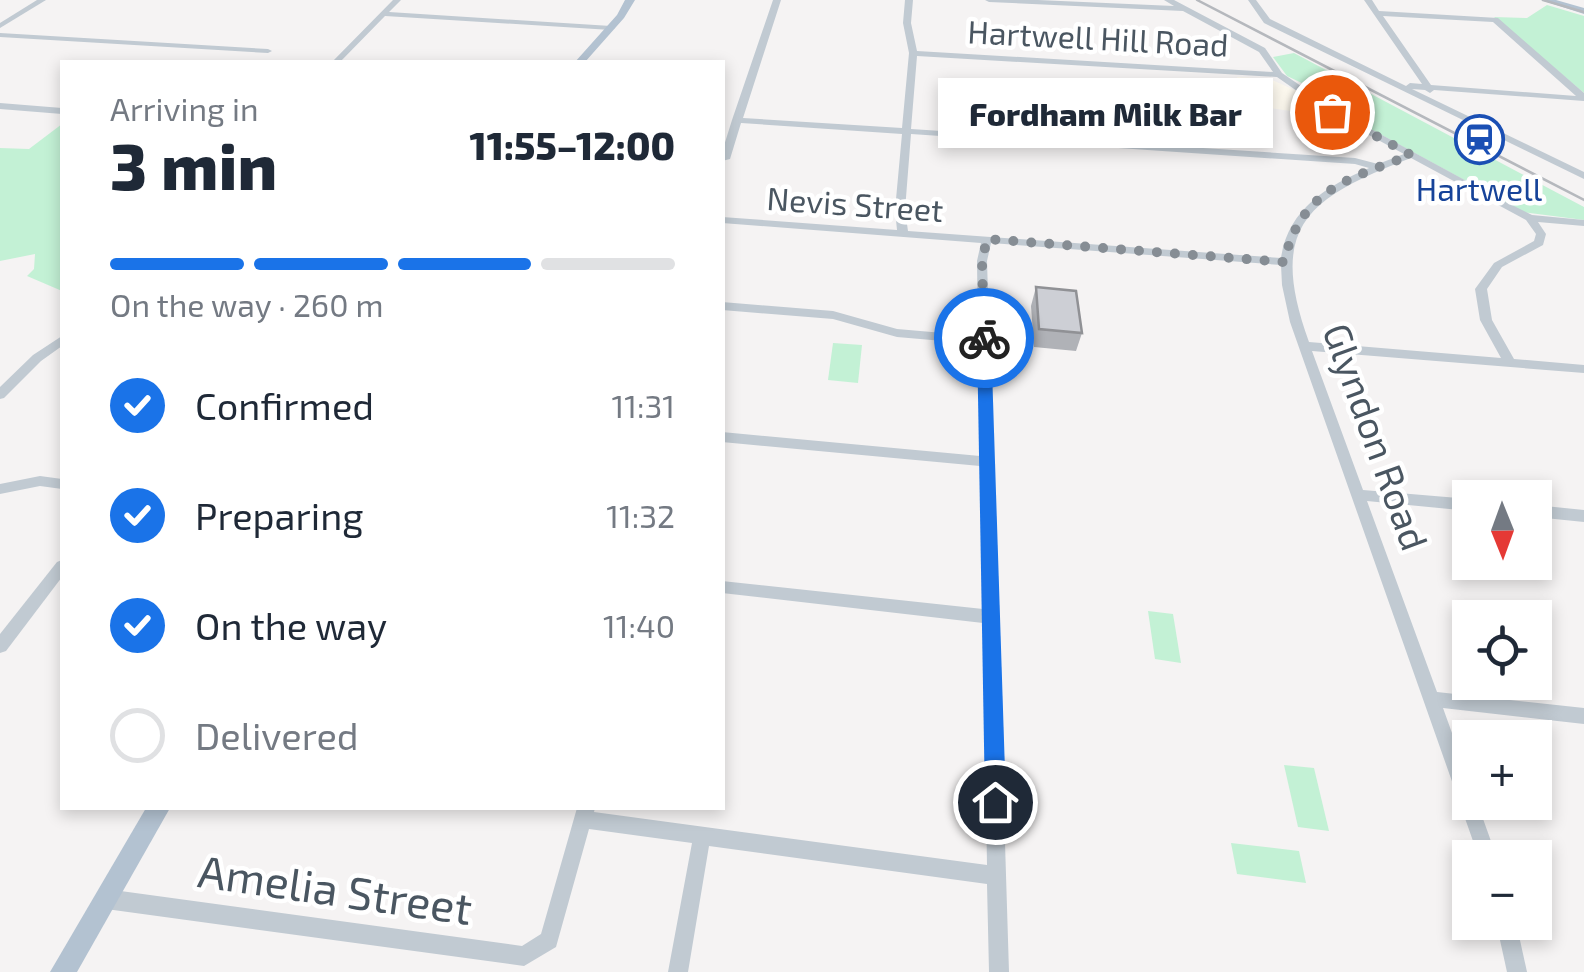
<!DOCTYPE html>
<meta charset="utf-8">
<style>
body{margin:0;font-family:"Exo 2",sans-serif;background:#f2f2f3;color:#1f2937;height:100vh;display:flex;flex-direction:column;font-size:38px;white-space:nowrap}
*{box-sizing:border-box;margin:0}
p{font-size:32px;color:#747a83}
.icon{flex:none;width:55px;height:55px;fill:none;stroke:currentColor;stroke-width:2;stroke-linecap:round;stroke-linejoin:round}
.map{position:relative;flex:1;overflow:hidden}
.panel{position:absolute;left:60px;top:60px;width:665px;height:750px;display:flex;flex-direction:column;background:#fff;border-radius:0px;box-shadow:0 5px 15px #0003}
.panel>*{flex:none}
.needle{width:65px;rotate:179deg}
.tools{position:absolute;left:1452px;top:480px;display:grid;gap:20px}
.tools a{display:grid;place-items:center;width:100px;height:100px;border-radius:0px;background:#fff;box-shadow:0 5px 15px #0003;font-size:50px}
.pin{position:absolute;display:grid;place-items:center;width:85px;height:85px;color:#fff;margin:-42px;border:5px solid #fff;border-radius:50%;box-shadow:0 2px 10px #0007}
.courier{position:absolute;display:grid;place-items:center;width:100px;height:100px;margin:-50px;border:8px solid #1a73e8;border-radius:50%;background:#fff;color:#222;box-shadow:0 2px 12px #0007}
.bubble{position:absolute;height:70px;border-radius:0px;background:#fff;box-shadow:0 5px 15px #0003;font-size:32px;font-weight:800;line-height:70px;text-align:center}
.headline em{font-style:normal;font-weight:800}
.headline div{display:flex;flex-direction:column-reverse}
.headline{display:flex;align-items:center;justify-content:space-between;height:170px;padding:0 50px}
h1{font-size:65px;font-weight:800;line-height:75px}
.bar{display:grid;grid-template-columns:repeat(4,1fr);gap:15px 10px;align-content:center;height:120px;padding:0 50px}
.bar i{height:12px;border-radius:8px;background:#e0e1e3}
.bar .selected{background:#1a73e8}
.bar p{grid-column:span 4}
ol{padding:0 50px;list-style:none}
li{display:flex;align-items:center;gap:30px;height:110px}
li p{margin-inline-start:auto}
li .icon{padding:10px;border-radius:50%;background:#1a73e8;color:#fff;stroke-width:4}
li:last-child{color:#747a83}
li i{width:55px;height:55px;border:5px solid #e0e1e3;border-radius:50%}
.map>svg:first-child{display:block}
.commercial{fill:#fdf9ef}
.green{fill:#c3f1d5}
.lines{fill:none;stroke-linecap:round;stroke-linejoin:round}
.minor{fill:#c1cad2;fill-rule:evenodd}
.major{fill:#b3c2d1;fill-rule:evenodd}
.tram{stroke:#b5b8bd;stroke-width:2.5}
.rail{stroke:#b5b8bd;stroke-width:2.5}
.wall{fill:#b0b2b7}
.building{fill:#cdcfd5;stroke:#909195;stroke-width:2.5}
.route{fill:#1a73e8}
.done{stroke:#868d94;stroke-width:10;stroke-dasharray:0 18}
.labels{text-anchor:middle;stroke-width:9;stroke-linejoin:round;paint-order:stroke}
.far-street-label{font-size:32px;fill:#4a5661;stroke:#fff}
.far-transit-label{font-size:32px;fill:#164399;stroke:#fff}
.street-label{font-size:38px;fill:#4a5661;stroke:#fff}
.near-street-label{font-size:45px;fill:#4a5661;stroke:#fff}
</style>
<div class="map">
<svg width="1584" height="972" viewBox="0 0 1584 972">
<rect width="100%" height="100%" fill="#f5f3f3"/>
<path class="commercial" d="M1237 77 1270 79 1299 92 1305 103 1332 117 1249 105Z"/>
<g class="green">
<path d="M1547 5 1584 16V93L1494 17 1527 18Z"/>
<path d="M1294 53 1584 207V220L1523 212 1332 108 1306 85 1287 76 1273 57Z"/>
<path d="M62 124V291L27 276 34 269 35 254 0 261V148L29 149Z"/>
<path d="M833 343 862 345 858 383 828 380Z"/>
<path d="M1148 611 1173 614 1181 663 1155 659Z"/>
<path d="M1284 765 1314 768 1329 831 1298 827Z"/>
<path d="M1231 843 1299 851 1306 883 1237 874Z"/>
</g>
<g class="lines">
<g class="minor">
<path d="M37 0H46L0 28V23Z"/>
<path d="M393 0H401L389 12 611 26 615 28 611 30 385 16 340 62H332Z"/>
<path d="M773 0H781L743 118 902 128 909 53 903 23 905 0H913L911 23 917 51 1273 72 1259 52 1183 11 989 2 985 0H1038L1174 6 1164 0H1174L1265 48 1282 73 1336 110 1496 197 1532 215 1584 220V226L1538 222 1546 234 1543 245 1502 267 1487 289 1492 320 1514 359 1584 365V373L1312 351 1363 490 1470 499V511L1367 501 1437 692 1584 708V724L1443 708 1470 783V802H1477L1497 858H1479L1290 322 1282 285 1281 265 991 243 987 261 1009 972H989L987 884 709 846 688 972H668L692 843 589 829 556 947 524 966 106 909 99 906 96 899 99 892 106 889 522 946 541 934 577 808H595L594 812 987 865 983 623 722 593V581L983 609 980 466 722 442V432L980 456 978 344 897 337 833 319 722 310V302L833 311 897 329 978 336 977 261 981 243 722 223V217L897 230 895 210 902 134 741 123 730 159 722 161V152L732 120ZM917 56 1277 77 1330 114 1404 154 1378 164 1355 158 911 129ZM911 134 1355 164 1369 168C1327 186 1288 209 1281 258L908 231 905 210ZM1411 158 1526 220 1536 234 1534 241 1494 263 1475 289 1480 320 1501 358 1309 342C1267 226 1307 198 1411 158Z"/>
<path d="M1248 0H1256L1270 19 1406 86 1410 83 1422 84 1364 0H1372L1379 11 1498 18 1584 93V101L1434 90 1430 93 1425 90 1412 89 1584 172V179L1264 23ZM1383 16 1493 22 1576 96 1431 85Z"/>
<path d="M0 33 268 49 272 51 268 53 0 37Z"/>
<path d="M0 103 62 108V114L0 109Z"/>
<path d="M62 336V346L41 361 4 398 0 399V387L33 355Z"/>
<path d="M40 476 62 479V489L40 486 0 494V484Z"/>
<path d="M1535 505 1584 510V522L1535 517Z"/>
<path d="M62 560V577L6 651 0 653V634L57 562Z"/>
<path d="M1496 922H1516L1527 972H1507Z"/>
</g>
<g class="major">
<path d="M625 0H635L624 18 585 62H575L617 15Z"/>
<path d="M1541 0H1556L1584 8V14Z"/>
<path d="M146 808H170L77 972H50Z"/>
</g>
<path class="tram" d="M1543 0 1584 12"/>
<path class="rail" d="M1197 0 1584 200"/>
</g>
<path class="wall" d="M1036 287 1082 333 1076 351 1034 347 1031 306Z"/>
<path class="building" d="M1036 287 1076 291 1082 333 1039 329Z"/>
<path class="route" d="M984 333 991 338 1006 802 1003 809 995 813 988 809 985 802 977 338Z"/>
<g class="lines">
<path class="done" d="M984 338 982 261 987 239 1284 262C1301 189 1349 179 1411 155L1332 112"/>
</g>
<defs>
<symbol id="station-ring" viewBox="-11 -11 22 22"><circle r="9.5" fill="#fff" stroke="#1a4fb4" stroke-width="1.5"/><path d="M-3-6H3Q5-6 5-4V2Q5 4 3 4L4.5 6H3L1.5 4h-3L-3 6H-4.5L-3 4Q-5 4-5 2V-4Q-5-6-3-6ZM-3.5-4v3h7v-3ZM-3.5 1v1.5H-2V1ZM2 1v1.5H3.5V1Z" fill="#1a4fb4"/></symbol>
</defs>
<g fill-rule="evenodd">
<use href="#station-ring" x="1452" y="112" width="55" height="55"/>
</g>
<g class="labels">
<g class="far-street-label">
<text transform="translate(1098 39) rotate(3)" y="11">Hartwell Hill Road</text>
<text transform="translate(855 205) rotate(4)" y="11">Nevis Street</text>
</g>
<g class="far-transit-label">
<text x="1479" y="201">Hartwell</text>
</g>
<g class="street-label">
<text transform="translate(1375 437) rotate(70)" y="13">Glyndon Road</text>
</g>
<g class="near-street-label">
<text transform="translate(335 890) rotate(8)" y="16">Amelia Street</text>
</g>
</g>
</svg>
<div class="tools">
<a><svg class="needle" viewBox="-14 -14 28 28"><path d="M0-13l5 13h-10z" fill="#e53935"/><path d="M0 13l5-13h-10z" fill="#747a83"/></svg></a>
<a><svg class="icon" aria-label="locate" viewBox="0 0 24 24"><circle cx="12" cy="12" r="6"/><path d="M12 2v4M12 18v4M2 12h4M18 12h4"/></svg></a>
<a>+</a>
<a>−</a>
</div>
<div class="pin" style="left:1332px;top:112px;background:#ea580c"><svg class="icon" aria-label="bag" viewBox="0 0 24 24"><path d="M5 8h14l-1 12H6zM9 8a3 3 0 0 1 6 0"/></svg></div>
<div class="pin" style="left:995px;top:802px;background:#1f2937"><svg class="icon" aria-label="home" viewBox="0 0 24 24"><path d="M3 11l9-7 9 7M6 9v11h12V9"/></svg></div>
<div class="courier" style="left:984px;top:338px"><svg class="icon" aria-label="bike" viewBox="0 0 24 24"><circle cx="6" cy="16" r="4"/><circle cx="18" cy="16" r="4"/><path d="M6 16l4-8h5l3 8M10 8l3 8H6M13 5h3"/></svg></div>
<div class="bubble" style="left:938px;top:78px;width:335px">Fordham Milk Bar</div>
<section class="panel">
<div class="headline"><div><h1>3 min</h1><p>Arriving in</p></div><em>11:55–12:00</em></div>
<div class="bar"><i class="selected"></i><i class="selected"></i><i class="selected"></i><i></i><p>On the way · 260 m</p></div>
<ol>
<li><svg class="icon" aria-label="check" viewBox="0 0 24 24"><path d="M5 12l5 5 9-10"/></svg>Confirmed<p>11:31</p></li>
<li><svg class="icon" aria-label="check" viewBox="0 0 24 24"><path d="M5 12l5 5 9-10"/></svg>Preparing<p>11:32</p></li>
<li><svg class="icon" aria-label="check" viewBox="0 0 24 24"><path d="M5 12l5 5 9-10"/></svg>On the way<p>11:40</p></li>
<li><i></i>Delivered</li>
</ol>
</section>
</div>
